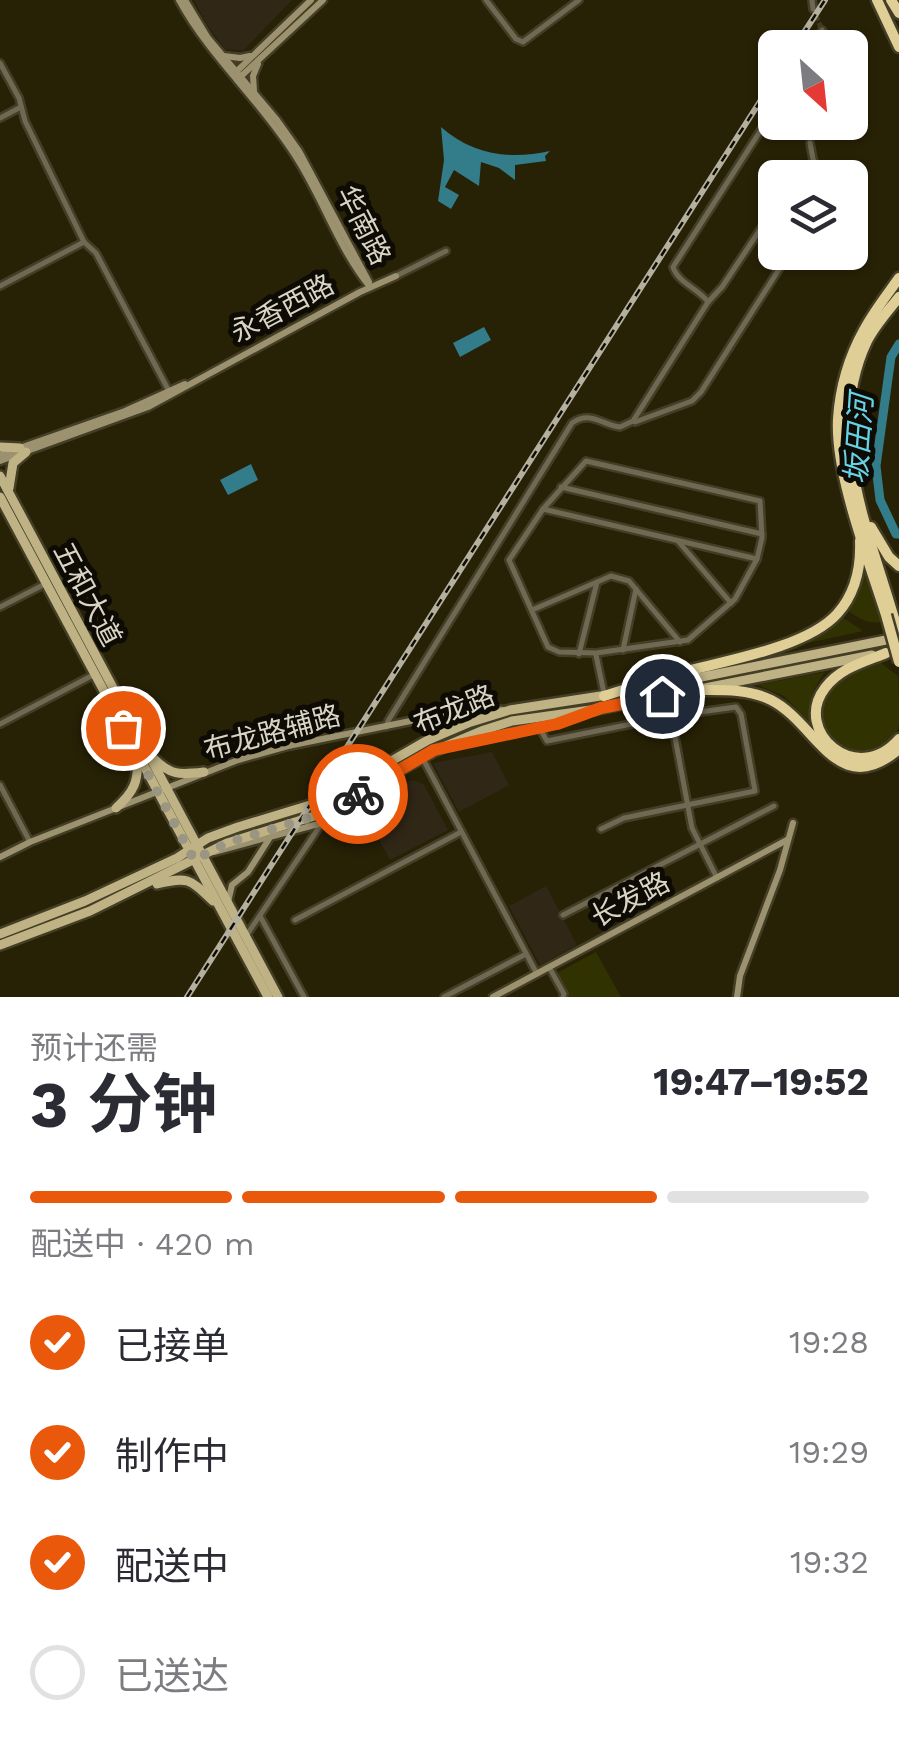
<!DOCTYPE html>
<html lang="zh">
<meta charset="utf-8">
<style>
body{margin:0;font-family:"Work Sans","Noto Sans SC",sans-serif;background:#f2f2f3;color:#2b2b33;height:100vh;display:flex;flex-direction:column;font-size:38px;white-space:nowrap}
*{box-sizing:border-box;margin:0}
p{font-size:32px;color:#7c7c81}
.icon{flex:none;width:55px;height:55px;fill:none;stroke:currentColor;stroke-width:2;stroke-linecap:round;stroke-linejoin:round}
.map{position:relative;height:997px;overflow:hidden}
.side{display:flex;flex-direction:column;background:#fff;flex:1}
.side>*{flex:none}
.needle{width:65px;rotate:153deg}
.controls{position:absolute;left:758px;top:30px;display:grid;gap:20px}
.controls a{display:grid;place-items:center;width:110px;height:110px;border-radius:15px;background:#fff;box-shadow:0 2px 8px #0004;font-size:50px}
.pin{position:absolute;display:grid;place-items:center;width:85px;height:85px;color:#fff;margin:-42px;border:5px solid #fff;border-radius:50%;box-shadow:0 2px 10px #0007}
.courier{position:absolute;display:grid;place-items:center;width:100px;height:100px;margin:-50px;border:8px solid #ea580c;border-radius:50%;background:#fff;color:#222;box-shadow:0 2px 12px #0007}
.head em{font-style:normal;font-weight:700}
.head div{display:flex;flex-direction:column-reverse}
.head{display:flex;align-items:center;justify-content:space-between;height:170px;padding:0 30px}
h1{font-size:65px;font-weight:700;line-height:75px}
.bar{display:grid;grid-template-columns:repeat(4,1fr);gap:15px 10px;align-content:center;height:120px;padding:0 30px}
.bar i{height:12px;border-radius:8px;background:#e1e1e2}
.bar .on{background:#ea580c}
.bar p{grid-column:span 4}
ol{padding:0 30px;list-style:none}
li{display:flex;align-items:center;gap:30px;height:110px}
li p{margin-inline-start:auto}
li .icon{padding:10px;border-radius:50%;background:#ea580c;color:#fff;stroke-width:4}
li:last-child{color:#7c7c81}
li i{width:55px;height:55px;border:5px solid #e1e1e2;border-radius:50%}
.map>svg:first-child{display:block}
.commercial{fill:#312717}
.green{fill:#313202}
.water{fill:#337c89}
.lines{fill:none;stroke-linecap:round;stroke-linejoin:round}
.river{stroke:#337c89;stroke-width:9}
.street-tunnel{stroke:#423c23;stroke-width:5;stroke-dasharray:5 2.5;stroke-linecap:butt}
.street-casing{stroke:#433e25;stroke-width:10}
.secondary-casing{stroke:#433e25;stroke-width:11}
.primary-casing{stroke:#433e25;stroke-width:14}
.highway-casing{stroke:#433e25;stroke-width:15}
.street{stroke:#6f6954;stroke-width:5}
.secondary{stroke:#9c926f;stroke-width:6}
.primary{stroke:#bfb284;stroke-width:9}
.highway{stroke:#dfcf97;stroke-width:10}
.rail-casing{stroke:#b4b09e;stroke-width:6}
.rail{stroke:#0d0b03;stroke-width:2.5;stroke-dasharray:8;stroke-linecap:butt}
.highway-bridge-casing{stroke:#433e25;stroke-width:15;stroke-linecap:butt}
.highway-bridge{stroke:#dfcf97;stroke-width:10}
.done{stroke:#9b9683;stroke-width:10;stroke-dasharray:0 18}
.route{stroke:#ea580c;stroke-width:12}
.labels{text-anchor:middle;stroke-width:10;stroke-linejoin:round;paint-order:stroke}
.street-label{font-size:28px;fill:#d9d5c6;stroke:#0d0b03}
.water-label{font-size:30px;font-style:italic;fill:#65d3e7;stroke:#0d0b03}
</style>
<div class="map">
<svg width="899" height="997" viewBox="0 0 899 997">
<rect width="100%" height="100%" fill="#272106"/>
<g class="commercial">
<path d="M194 0H292L243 51 225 49 206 23Z"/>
<path d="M492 752 509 785 459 812 433 763Z"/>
<path d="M414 780 424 785 448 830 390 860 360 804 399 784Z"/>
<path d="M546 886 577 945 540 965 509 906Z"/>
</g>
<g class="green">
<path d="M867 569 882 622C866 624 860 619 847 610L858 593Z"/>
<path d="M842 617 863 631 789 647 813 637Z"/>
<path d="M881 663 898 676C899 690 899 709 899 724 894 753 858 760 836 744 828 737 823 728 823 717 820 683 854 670 881 663Z"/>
<path d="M825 672C813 689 806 703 811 723L784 696 757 685Z"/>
<path d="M596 952 621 997H568L557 973Z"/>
</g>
<g class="water">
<path d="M441 127C473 155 510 160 550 151L545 156 546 161 515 165V180L499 168 481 162 479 186 454 170 445 187 459 195 451 209 438 201 444 160Z"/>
<path d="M484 327 491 340 460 357 453 343Z"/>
<path d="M251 464 258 480 228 495 220 480Z"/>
</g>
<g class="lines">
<path class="river" d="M899 344 891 357 876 466 880 500 896 534H899"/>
<path class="street-tunnel" d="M813 9 822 30"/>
<defs>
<g id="street">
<path d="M486 0 516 39 523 42 579 0"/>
<path d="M812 0 813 9"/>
<path d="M822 30 833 47"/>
<path d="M0 63 19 98 25 121 84 242 96 253 170 393"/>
<path d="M0 118 21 107"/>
<path d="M810 143 813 159 821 178"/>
<path d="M396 276 446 251"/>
<path d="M0 286 84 242"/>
<path d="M708 302C699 289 678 283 673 267L773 111"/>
<path d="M635 422 692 401 701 392 790 252"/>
<path d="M586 461 760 501 762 538 757 559 735 599 688 640 596 653 559 652 548 647 509 560 543 509Z"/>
<path d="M561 487 762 534"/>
<path d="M543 509 757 559"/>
<path d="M678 541 731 603"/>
<path d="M0 607 47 583"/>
<path d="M532 610 611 576 629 581 680 642"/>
<path d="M623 650 636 589"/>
<path d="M579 654 597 582"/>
<path d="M596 655 604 693"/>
<path d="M671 716 692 828 717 878"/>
<path d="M0 724 95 674"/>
<path d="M386 727 388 721 572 423C590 410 602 425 620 427L633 421 708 302 722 287 775 207"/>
<path d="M539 727 547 741 671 716 736 707 741 714 755 791 624 818 601 829"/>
<path d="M422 757 537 974"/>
<path d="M0 785 30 842"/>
<path d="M563 915 774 806"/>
<path d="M260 916 304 997"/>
<path d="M295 920 461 832"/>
<path d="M246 936 322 823"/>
<path d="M549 967 564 994 563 997"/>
<path d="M444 997 526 954"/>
</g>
<g id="secondary">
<path d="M179 0C210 57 259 99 294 154 322 196 338 248 370 287"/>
<path d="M185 0 208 38 277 120 299 151 369 282"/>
<path d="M224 56 240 58 250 56"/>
<path d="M236 72 311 0"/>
<path d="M237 80 323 0"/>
<path d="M254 91 253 76 258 64"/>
<path d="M0 455 125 411 185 384"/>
<path d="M0 461 148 407 360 292 396 276"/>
<path d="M454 746 557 723 583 715"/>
<path d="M214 852 322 823 355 799"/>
<path d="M0 857 30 842 238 760 288 746 479 707 503 710"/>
<path d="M228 902 232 885 248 872 269 839"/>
<path d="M493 997 787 840"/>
<path d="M737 997 740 976 780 870 793 823"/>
</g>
<g id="primary">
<path d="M0 447 20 448"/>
<path d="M0 476 278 997"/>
<path d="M9 488 13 463 26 452"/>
<path d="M0 497 268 997"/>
<path d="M637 690 896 638"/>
<path d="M152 757C171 776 179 775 204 772"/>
<path d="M116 808C134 792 139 781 137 757"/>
<path d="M157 884C188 876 190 879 213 901"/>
<path d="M0 934 85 901 177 858 208 838 238 827 320 802 428 740 468 723 510 710 607 695"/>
<path d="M0 945 90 911 227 843 324 813 434 751 484 730 512 721 598 709 872 655"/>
</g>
<g id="highway">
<path d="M877 0 899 47"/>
<path d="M891 0 899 13"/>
<path d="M899 297C888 311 875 325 867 341 821 438 874 541 899 636"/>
<path d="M871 527 889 557 899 566"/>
<path d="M886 615C869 561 835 474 838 419 840 388 849 357 864 330 874 311 887 295 899 278"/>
<path d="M886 653C864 662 840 668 825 688 792 731 856 788 899 739"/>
<path d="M693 690C719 690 747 688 771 700 817 723 837 802 899 749"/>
<path d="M604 696C629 688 654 680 679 673 723 661 806 648 837 614 855 594 861 567 860 541"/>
</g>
</defs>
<use href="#street" class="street-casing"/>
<use href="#secondary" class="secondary-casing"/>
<use href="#primary" class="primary-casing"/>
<use href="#highway" class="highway-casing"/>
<use href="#street" class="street"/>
<use href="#secondary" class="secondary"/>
<use href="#primary" class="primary"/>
<use href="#highway" class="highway"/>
<defs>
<g id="rail">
<path d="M794 48 825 0"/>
<path d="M187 997 775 78"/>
</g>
</defs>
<use href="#rail" class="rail-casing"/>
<use href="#rail" class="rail"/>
<defs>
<path id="highway-bridge" d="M886 615 899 662"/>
</defs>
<use href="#highway-bridge" class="highway-bridge-casing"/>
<use href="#highway-bridge" class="highway-bridge"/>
</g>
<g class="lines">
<path class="done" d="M123 728 194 860 227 843 315 816 358 794"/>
<path class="route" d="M358 794 434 750 557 724 601 708 662 696"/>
</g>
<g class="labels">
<g class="street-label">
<text transform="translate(364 225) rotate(63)" y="10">华南路</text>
<text transform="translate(282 308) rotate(-28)" y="10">永香西路</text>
<text transform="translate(88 594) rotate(62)" y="10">五和大道</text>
<text transform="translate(454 709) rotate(-22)" y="10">布龙路</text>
<text transform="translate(272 732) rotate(-15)" y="10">布龙路辅路</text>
<text transform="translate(630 899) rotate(-28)" y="10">长发路</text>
</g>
<g class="water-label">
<text transform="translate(859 439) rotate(-86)" y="10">坂田河</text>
</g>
</g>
</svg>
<div class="controls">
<a><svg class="needle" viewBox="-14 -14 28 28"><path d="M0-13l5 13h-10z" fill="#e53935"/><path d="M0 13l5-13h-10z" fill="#7c7c81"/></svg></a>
<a><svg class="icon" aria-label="layers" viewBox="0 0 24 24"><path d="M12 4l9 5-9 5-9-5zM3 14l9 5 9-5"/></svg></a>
</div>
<div class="pin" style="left:123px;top:728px;background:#ea580c"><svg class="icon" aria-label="bag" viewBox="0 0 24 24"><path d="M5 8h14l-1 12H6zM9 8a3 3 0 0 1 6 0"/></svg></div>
<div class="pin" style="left:662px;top:696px;background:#1f2937"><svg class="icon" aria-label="home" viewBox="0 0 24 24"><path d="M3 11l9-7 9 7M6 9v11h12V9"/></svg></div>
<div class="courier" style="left:358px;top:794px"><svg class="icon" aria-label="bike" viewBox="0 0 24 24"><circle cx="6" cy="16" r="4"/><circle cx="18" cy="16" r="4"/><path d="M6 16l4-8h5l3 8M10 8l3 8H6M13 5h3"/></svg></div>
</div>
<section class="side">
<div class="head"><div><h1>3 分钟</h1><p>预计还需</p></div><em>19:47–19:52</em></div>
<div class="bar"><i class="on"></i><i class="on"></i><i class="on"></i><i></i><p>配送中 · 420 m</p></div>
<ol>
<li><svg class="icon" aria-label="check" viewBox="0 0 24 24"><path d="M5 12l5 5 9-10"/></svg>已接单<p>19:28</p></li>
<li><svg class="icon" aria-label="check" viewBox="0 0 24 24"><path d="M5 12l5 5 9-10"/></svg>制作中<p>19:29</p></li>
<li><svg class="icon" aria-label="check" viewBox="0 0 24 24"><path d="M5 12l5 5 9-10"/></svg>配送中<p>19:32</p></li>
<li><i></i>已送达</li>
</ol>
</section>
